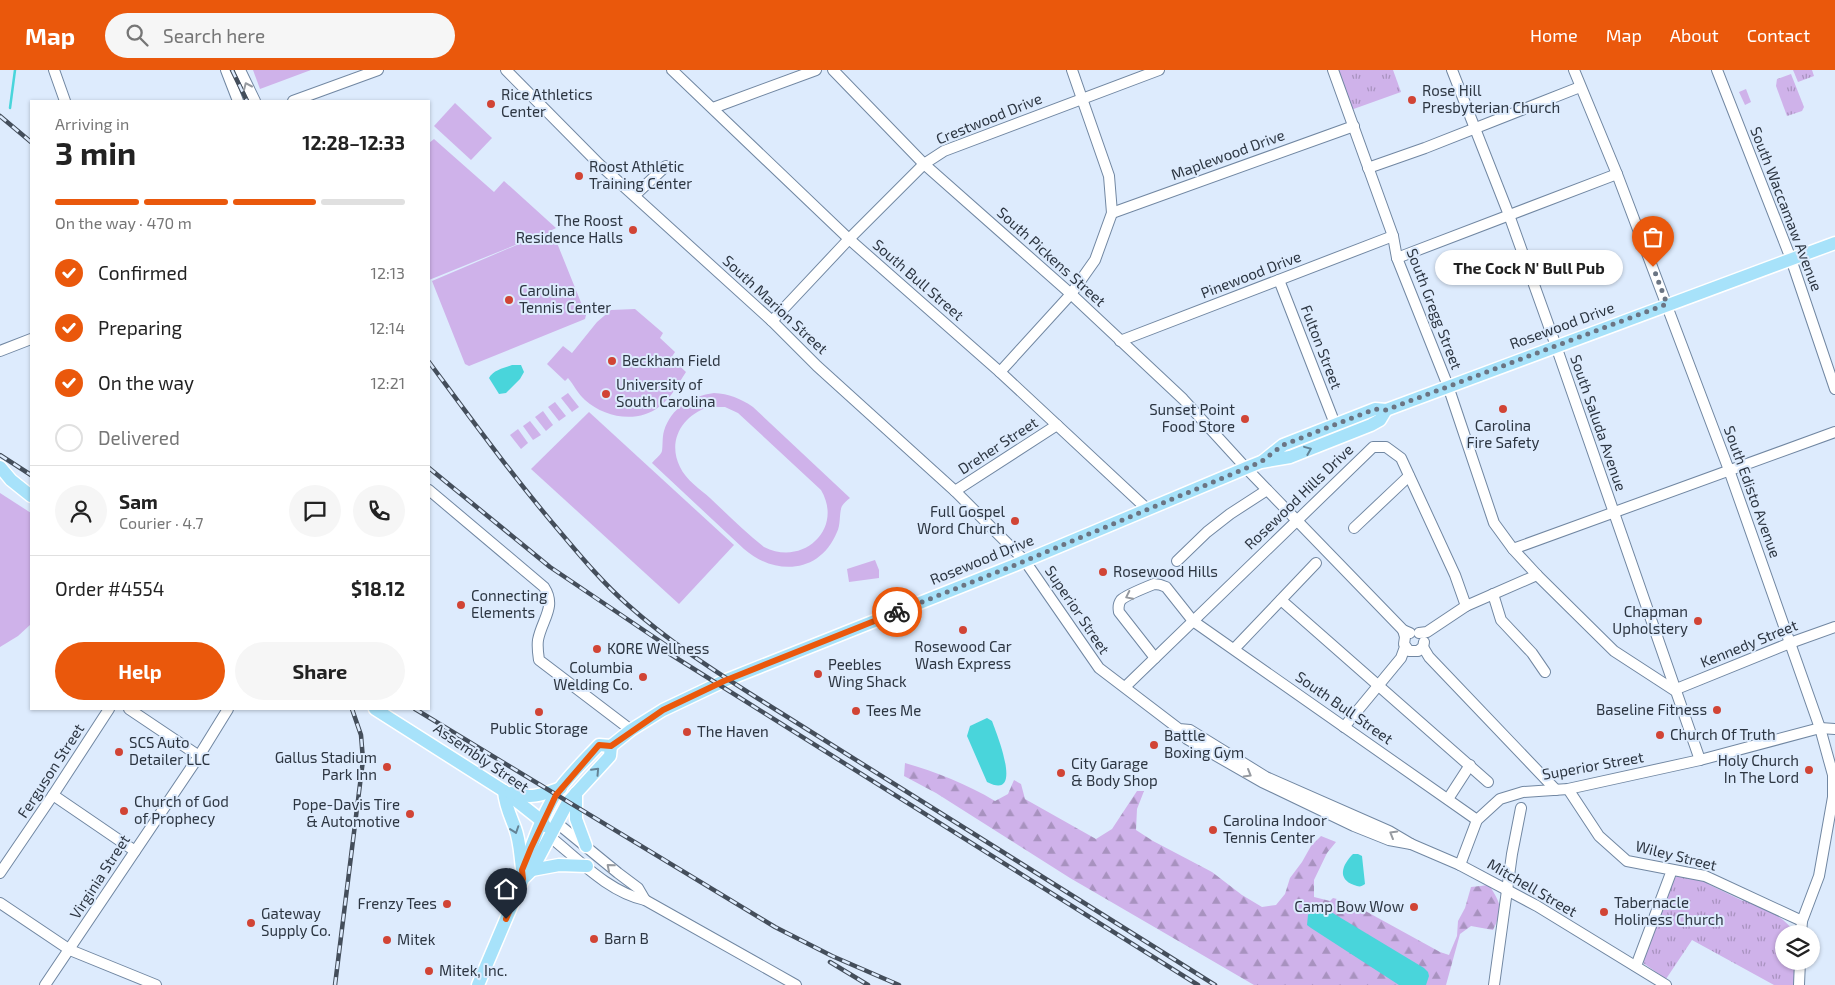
<!DOCTYPE html>
<meta charset="utf-8">
<style>
body{margin:0;font-family:"Exo 2",sans-serif;background:#f6f6f6;color:#222;height:100vh;display:flex;flex-direction:column;font-size:19px;white-space:nowrap}
*{box-sizing:border-box;margin:0}
p{font-size:16px;color:#767676}
.icon{flex:none;width:28px;height:28px;fill:none;stroke:currentColor;stroke-width:2;stroke-linecap:round;stroke-linejoin:round}
.map{position:relative;flex:1;overflow:hidden}
.drawer{position:absolute;left:30px;top:30px;width:400px;height:610px;display:flex;flex-direction:column;background:#fff;border-radius:0px;box-shadow:0 1px 4px #0004}
.drawer>*{flex:none}
.fabs{position:absolute;left:1775px;top:855px;display:grid;gap:10px}
.fabs a{display:grid;place-items:center;width:45px;height:45px;border-radius:50%;background:#fff;box-shadow:0 1px 4px #0004;font-size:25px}
.pin{position:absolute;display:grid;place-items:center;width:42px;height:42px;color:#fff;margin:-51px -21px;border-radius:50% 50% 50% 0;rotate:-45deg;box-shadow:0 0 5px #0007}
.pin .icon{rotate:45deg}
.courier{position:absolute;display:grid;place-items:center;width:50px;height:50px;margin:-25px;border:4px solid #ea580c;border-radius:50%;background:#fff;color:#222;box-shadow:0 1px 6px #0007}
.bubble{position:absolute;height:35px;border-radius:18px;background:#fff;box-shadow:0 1px 4px #0004;font-size:16px;font-weight:700;line-height:35px;text-align:center}
.headline em{font-style:normal;font-weight:700}
.headline div{display:flex;flex-direction:column-reverse}
.headline{display:flex;align-items:center;justify-content:space-between;height:85px;padding:0 25px}
h1{font-size:32px;font-weight:700;line-height:38px}
.bar{display:grid;grid-template-columns:repeat(4,1fr);gap:8px 5px;align-content:center;height:60px;padding:0 25px}
.bar i{height:6px;border-radius:4px;background:#e0e0e0}
.bar .active{background:#ea580c}
.bar p{grid-column:span 4}
.line{display:flex;align-items:center;gap:12px;padding:0 25px;border-top:1px solid #e0e0e0}
.line div{flex:1}
.round{display:grid;place-items:center;flex:none;width:52px;height:52px;border-radius:26px;background:#f6f6f6}
ol{padding:0 25px;list-style:none}
li{display:flex;align-items:center;gap:15px;height:55px}
li p{margin-inline-start:auto}
li .icon{padding:5px;border-radius:50%;background:#ea580c;color:#fff;stroke-width:4}
li:last-child{color:#767676}
li i{width:28px;height:28px;border:2px solid #e0e0e0;border-radius:50%}
.button{display:flex;gap:10px;margin-top:auto;padding:10px 25px}
.button a{flex:1;height:58px;border-radius:30px;background:#ea580c;color:#fff;font-size:20px;font-weight:700;line-height:58px;text-align:center}
.button a+a{background:#f6f6f6;color:#222}
header{display:flex;align-items:center;gap:30px;box-sizing:border-box;height:70px;padding:0 25px;background:#ea580c;color:#fff}
header strong{font-size:24px}
nav{display:flex;gap:28px;margin-inline-start:auto;font-size:18px}
.search{width:350px;height:45px;background:#f6f6f6;display:flex;align-items:center;gap:12px;box-sizing:border-box;padding:0 18px;border-radius:28px;color:#767676;font-size:19px}
.map>svg:first-child{display:block}
.grass{fill:#cfb2ea;fill-rule:evenodd}
.forest{fill:url(#forest-firs)}
.park{fill:url(#park-tufts)}
.water{fill:#49d5db}
.lines{fill:none;stroke-linecap:round;stroke-linejoin:round}
.stream{stroke:#49d5db;stroke-width:2.5}
.minor-casing{stroke:#7187a2;stroke-width:12}
.major-casing{stroke:#fff;stroke-width:15}
.minor{stroke:#fff;stroke-width:10}
.major{stroke:#a7e2fa;stroke-width:12}
.rail-casing{stroke:#444e5b;stroke-width:4.5}
.rail{stroke:#ddebfd;stroke-width:2.5;stroke-dasharray:8;stroke-linecap:butt}
.oneway{stroke:#969aa0}
.oneway2{stroke:#648395}
.done{stroke:#6b7583;stroke-width:5;stroke-dasharray:0 9}
.route{stroke:#ea580c;stroke-width:6}
.poi-dot{fill:#d14435;stroke:#ddebfd;stroke-width:2}
.labels{text-anchor:middle;stroke-width:4;stroke-linejoin:round;paint-order:stroke}
.poi-label{font-size:15px;fill:#2d3642;stroke:#ddebfd;text-anchor:start}
.street-label{font-size:15px;fill:#2d3642;stroke:#ddebfd}
</style>
<header>
<strong>Map</strong>
<div class="search"><svg class="icon" aria-label="search" viewBox="0 0 24 24"><circle cx="10" cy="10" r="6"/><path d="M15 15l6 6"/></svg>Search here</div>
<nav><a>Home</a><a>Map</a><a>About</a><a>Contact</a></nav>
</header>
<div class="map">
<svg width="1835" height="915" viewBox="0 0 1835 915">
<defs>
<pattern id="forest-firs" width="22" height="20" patternUnits="userSpaceOnUse" patternTransform="scale(1.25)"><rect width="22" height="20" fill="#cfb2ea"/><path d="M5 1l3.5 6h-7zM16 11l3.5 6h-7z" fill="#a892bf"/></pattern>
<pattern id="park-tufts" width="24" height="20" patternUnits="userSpaceOnUse" patternTransform="scale(1.25)"><rect width="24" height="20" fill="#cfb2ea"/><path d="M3 7l-1-3M5 7V3M7 7l1-3M15 17l-1-3M17 17v-4M19 17l1-3" fill="none" stroke="#a892bf"/></pattern>
</defs>
<rect width="100%" height="100%" fill="#ddebfd"/>
<g class="grass">
<path d="M253 0H311L260 19Z"/>
<path d="M1746 19 1751 32 1745 35 1739 22Z"/>
<path d="M455 33 492 68 471 90 434 56Z"/>
<path d="M434 69 494 122 504 111 556 158 550 161 553 163 586 245 585 249 469 296 465 294 432 211 545 163 429 210V73Z"/>
<path d="M635 239 663 263 660 268 675 282 671 288 686 302C678 314 672 327 660 336 638 354 605 348 585 330 578 324 574 315 568 308L565 311 547 294 563 276 572 283 597 252 611 240Z"/>
<path d="M568 323 579 337 572 342 561 328Z"/>
<path d="M714 323C729 324 740 328 753 337L850 428C847 430 844 433 842 436 839 442 841 455 837 462 820 504 775 506 744 479L652 393C655 389 661 385 662 381 663 375 662 368 664 361 671 338 691 326 714 323ZM708 337H725L738 343 821 420C844 459 803 497 764 477 745 462 727 444 710 428 700 419 686 410 680 397 667 371 682 346 708 337Z"/>
<path d="M555 332 566 346 559 351 548 337Z"/>
<path d="M543 341 553 355 546 361 535 347Z"/>
<path d="M589 342 734 475 679 534 531 399Z"/>
<path d="M530 351 541 365 533 370 523 356Z"/>
<path d="M518 359 528 373 521 379 510 365Z"/>
<path d="M0 423 31 443V554L18 566 0 577Z"/>
<path d="M875 490 879 500V508L849 512 847 499Z"/>
</g>
<path class="forest" d="M905 693C936 702 967 714 995 731L1008 724 1014 710 1021 714 1025 729 1096 769 1112 759 1137 721H1144L1137 739 1136 760 1153 771 1212 802 1242 825 1262 837 1276 835 1285 824 1290 808 1302 792 1311 776 1321 766 1336 772 1327 783 1314 810V827L1330 831 1333 828 1349 832 1440 882 1449 885 1457 866 1458 851 1465 838 1471 817 1489 815C1502 835 1503 839 1493 860L1471 856 1460 864 1446 915H1254L1070 808 936 723 904 706Z"/>
<g class="park">
<path d="M1333 0H1393L1401 22 1348 41Z"/>
<path d="M1793 0H1812L1814 6 1798 12Z"/>
<path d="M1791 4 1804 37 1802 41 1787 46 1776 16 1777 9Z"/>
<path d="M1677 806 1693 807 1707 812 1708 814 1743 831 1744 829C1763 838 1783 845 1795 863L1784 864V891H1796L1794 915H1774L1692 870 1666 909 1643 893 1670 813Z"/>
</g>
<g class="water">
<path d="M512 295H521L524 302 520 309 506 323 499 324 489 308C493 300 504 298 512 295Z"/>
<path d="M987 648 992 651C996 662 1025 732 987 712L967 666 970 656Z"/>
<path d="M1353 784H1358L1362 786 1365 814C1361 817 1359 817 1354 815 1337 809 1342 795 1353 784Z"/>
<path d="M1323 838 1331 842 1424 898 1428 902 1429 906 1426 915H1399L1311 858 1307 855 1308 845 1312 839Z"/>
</g>
<g class="lines">
<path class="stream" d="M10 38 15 0"/>
<defs>
<g id="minor">
<path d="M54 0 65 31"/>
<path d="M226 0 238 31"/>
<path d="M240 0 255 31"/>
<path d="M506 0 599 94 772 251 817 296 955 421 1025 491 1099 598 1179 659 1187 669 1262 712 1354 756 1389 770 1411 774 1389 761 1266 707 1190 660 1179 659"/>
<path d="M672 0 849 169 1000 302 1147 439"/>
<path d="M833 0 924 94 1071 224 1183 329 1246 398 1403 560 1410 563"/>
<path d="M1333 0 1393 166 1397 188 1448 316 1494 453 1513 479 1537 505 1614 581 1674 620 1790 573 1835 557"/>
<path d="M1452 0 1509 145 1556 276 1700 690"/>
<path d="M1574 0 1617 104 1729 400 1820 658 1833 705V727L1819 806 1802 851 1801 864"/>
<path d="M1717 0 1791 189 1835 319"/>
<path d="M293 31 378 0"/>
<path d="M713 38 816 0"/>
<path d="M1368 98 1425 78 1580 17"/>
<path d="M635 125 666 96"/>
<path d="M1112 143 1354 56"/>
<path d="M1397 188 1617 104"/>
<path d="M1279 210 1335 354"/>
<path d="M772 251 849 169 924 94 944 81 1159 0"/>
<path d="M1120 271 1393 166"/>
<path d="M0 281 31 269"/>
<path d="M1000 302 1071 224 1095 190 1112 143 1109 106 1072 0"/>
<path d="M429 420 544 517C557 537 542 549 538 570 537 577 538 583 539 590L631 660"/>
<path d="M955 421 1057 355"/>
<path d="M1354 458 1409 406"/>
<path d="M1513 479 1835 362"/>
<path d="M1177 491 1207 462 1230 444 1267 420"/>
<path d="M1493 524 1501 550 1532 583 1545 602"/>
<path d="M1281 530 1488 712"/>
<path d="M1403 560 1405 567 1404 574 1409 581H1418L1423 577 1424 572"/>
<path d="M1419 563 1427 562 1466 536 1537 505"/>
<path d="M1423 577 1429 587 1556 720"/>
<path d="M1235 578 1316 493"/>
<path d="M1155 588 1119 542C1118 537 1118 534 1121 530 1125 526 1149 516 1154 514 1158 514 1162 515 1166 517L1193 551 1477 750"/>
<path d="M1125 617 1373 377H1386L1401 388 1455 505 1466 536"/>
<path d="M129 639 199 686"/>
<path d="M1344 657 1401 588 1405 577"/>
<path d="M1568 719 1599 766 1627 791 1705 806 1802 851"/>
<path d="M53 725 135 781"/>
<path d="M1448 729 1470 695"/>
<path d="M557 753 618 803 638 818 645 830"/>
<path d="M549 766C578 789 608 822 645 830L796 915"/>
<path d="M1411 774 1460 795 1477 750 1500 729 1523 722 1568 719 1700 690 1820 658 1835 659"/>
<path d="M1460 795 1537 836 1666 915"/>
<path d="M0 803 53 725 109 639"/>
<path d="M0 833 70 880 156 915"/>
<path d="M1636 896 1672 800"/>
<path d="M45 915 199 686 228 639"/>
<path d="M1494 915 1512 784 1521 738"/>
<path d="M1799 915 1800 891"/>
</g>
<g id="major">
<path d="M1263 391 1283 375 1375 339 1386 340 1835 173"/>
<path d="M0 397 11 410 31 426"/>
<path d="M375 639 504 721 542 751 545 756"/>
<path d="M504 721C505 735 510 745 515 758 520 771 520 784 522 798"/>
<path d="M511 723C533 729 541 725 561 718"/>
<path d="M576 723V749L586 776"/>
<path d="M523 800C532 775 541 748 555 725 567 707 584 691 599 675L611 676 631 660 663 640 724 611 1015 495 1246 398 1261 392 1290 387 1371 355 1380 350 1386 340"/>
<path d="M532 800 559 795 587 796"/>
<path d="M478 915 523 809 532 800 568 732 610 686 611 676"/>
</g>
</defs>
<use href="#minor" class="minor-casing"/>
<use href="#major" class="major-casing"/>
<use href="#minor" class="minor"/>
<use href="#major" class="major"/>
<defs>
<g id="rail">
<path d="M232 0 247 31"/>
<path d="M0 46 31 72"/>
<path d="M429 292C472 350 514 408 561 463 582 488 603 513 628 535 667 570 710 598 754 626L1215 915"/>
<path d="M0 385 31 405"/>
<path d="M429 398 550 497 679 584"/>
<path d="M670 584 1198 915"/>
<path d="M415 639 775 857 832 886 899 915"/>
<path d="M830 892 868 915"/>
<path d="M335 915 363 690 361 665 352 639"/>
</g>
</defs>
<use href="#rail" class="rail-casing"/>
<use href="#rail" class="rail"/>
</g>
<defs><path id="oneway-chevron" d="M-2-3.5L2.5 0L-2 3.5" fill="none" stroke-width="1.6" stroke-linecap="round" stroke-linejoin="round" transform="scale(1.25)"/></defs>
<g class="oneway">
<use href="#oneway-chevron" transform="translate(247 16) rotate(-114)"/>
<use href="#oneway-chevron" transform="translate(1129 526) rotate(154)"/>
<use href="#oneway-chevron" transform="translate(1248 704) rotate(30)"/>
<use href="#oneway-chevron" transform="translate(1393 764) rotate(-150)"/>
<use href="#oneway-chevron" transform="translate(610 797) rotate(-139)"/>
</g>
<g class="oneway2">
<use href="#oneway-chevron" transform="translate(1308 380) rotate(-22)"/>
<use href="#oneway-chevron" transform="translate(596 701) rotate(-47)"/>
<use href="#oneway-chevron" transform="translate(515 760) rotate(71)"/>
</g>
<g class="lines">
<path class="done" d="M897 542 1015 495 1261 392 1283 375 1375 339 1386 340 1667 234 1653 197"/>
<path class="route" d="M506 849 523 809 522 800 531 778 556 725 599 675 611 676 663 640 724 611 897 542"/>
</g>
<g class="poi-dot">
<circle cx="1412" cy="30" r="5"/>
<circle cx="491" cy="34" r="5"/>
<circle cx="579" cy="106" r="5"/>
<circle cx="633" cy="160" r="5"/>
<circle cx="509" cy="230" r="5"/>
<circle cx="612" cy="291" r="5"/>
<circle cx="606" cy="324" r="5"/>
<circle cx="1503" cy="339" r="5"/>
<circle cx="1245" cy="349" r="5"/>
<circle cx="1015" cy="451" r="5"/>
<circle cx="1103" cy="502" r="5"/>
<circle cx="461" cy="535" r="5"/>
<circle cx="1698" cy="551" r="5"/>
<circle cx="963" cy="560" r="5"/>
<circle cx="597" cy="579" r="5"/>
<circle cx="818" cy="604" r="5"/>
<circle cx="643" cy="607" r="5"/>
<circle cx="1717" cy="640" r="5"/>
<circle cx="856" cy="641" r="5"/>
<circle cx="539" cy="642" r="5"/>
<circle cx="687" cy="662" r="5"/>
<circle cx="1660" cy="665" r="5"/>
<circle cx="1154" cy="675" r="5"/>
<circle cx="119" cy="682" r="5"/>
<circle cx="387" cy="697" r="5"/>
<circle cx="1809" cy="700" r="5"/>
<circle cx="1061" cy="703" r="5"/>
<circle cx="124" cy="741" r="5"/>
<circle cx="410" cy="744" r="5"/>
<circle cx="1213" cy="760" r="5"/>
<circle cx="447" cy="834" r="5"/>
<circle cx="1414" cy="837" r="5"/>
<circle cx="1604" cy="842" r="5"/>
<circle cx="251" cy="853" r="5"/>
<circle cx="594" cy="869" r="5"/>
<circle cx="387" cy="870" r="5"/>
<circle cx="429" cy="901" r="5"/>
</g>
<g class="labels">
<g class="poi-label">
<text x="1422" y="26">Rose Hill<tspan x="1422" dy="17">Presbyterian Church</tspan></text>
<text x="501" y="30">Rice Athletics<tspan x="501" dy="17">Center</tspan></text>
<text x="589" y="102">Roost Athletic<tspan x="589" dy="17">Training Center</tspan></text>
<text x="623" y="156" text-anchor="end">The Roost<tspan x="623" dy="17">Residence Halls</tspan></text>
<text x="519" y="226">Carolina<tspan x="519" dy="17">Tennis Center</tspan></text>
<text x="622" y="296">Beckham Field</text>
<text x="616" y="320">University of<tspan x="616" dy="17">South Carolina</tspan></text>
<text x="1235" y="345" text-anchor="end">Sunset Point<tspan x="1235" dy="17">Food Store</tspan></text>
<text x="1503" y="361" text-anchor="middle">Carolina<tspan x="1503" dy="17">Fire Safety</tspan></text>
<text x="1005" y="447" text-anchor="end">Full Gospel<tspan x="1005" dy="17">Word Church</tspan></text>
<text x="1113" y="507">Rosewood Hills</text>
<text x="471" y="531">Connecting<tspan x="471" dy="17">Elements</tspan></text>
<text x="1688" y="547" text-anchor="end">Chapman<tspan x="1688" dy="17">Upholstery</tspan></text>
<text x="963" y="582" text-anchor="middle">Rosewood Car<tspan x="963" dy="17">Wash Express</tspan></text>
<text x="607" y="584">KORE Wellness</text>
<text x="828" y="600">Peebles<tspan x="828" dy="17">Wing Shack</tspan></text>
<text x="633" y="603" text-anchor="end">Columbia<tspan x="633" dy="17">Welding Co.</tspan></text>
<text x="1707" y="645" text-anchor="end">Baseline Fitness</text>
<text x="866" y="646">Tees Me</text>
<text x="539" y="664" text-anchor="middle">Public Storage</text>
<text x="697" y="667">The Haven</text>
<text x="1670" y="670">Church Of Truth</text>
<text x="1164" y="671">Battle<tspan x="1164" dy="17">Boxing Gym</tspan></text>
<text x="129" y="678">SCS Auto<tspan x="129" dy="17">Detailer LLC</tspan></text>
<text x="377" y="693" text-anchor="end">Gallus Stadium<tspan x="377" dy="17">Park Inn</tspan></text>
<text x="1799" y="696" text-anchor="end">Holy Church<tspan x="1799" dy="17">In The Lord</tspan></text>
<text x="1071" y="699">City Garage<tspan x="1071" dy="17">&amp; Body Shop</tspan></text>
<text x="134" y="737">Church of God<tspan x="134" dy="17">of Prophecy</tspan></text>
<text x="400" y="740" text-anchor="end">Pope-Davis Tire<tspan x="400" dy="17">&amp; Automotive</tspan></text>
<text x="1223" y="756">Carolina Indoor<tspan x="1223" dy="17">Tennis Center</tspan></text>
<text x="1614" y="838">Tabernacle<tspan x="1614" dy="17">Holiness Church</tspan></text>
<text x="437" y="839" text-anchor="end">Frenzy Tees</text>
<text x="1404" y="842" text-anchor="end">Camp Bow Wow</text>
<text x="261" y="849">Gateway<tspan x="261" dy="17">Supply Co.</tspan></text>
<text x="604" y="874">Barn B</text>
<text x="397" y="875">Mitek</text>
<text x="439" y="906">Mitek, Inc.</text>
</g>
<g class="street-label">
<text transform="translate(989 49) rotate(-22)" y="5">Crestwood Drive</text>
<text transform="translate(1228 85) rotate(-20)" y="5">Maplewood Drive</text>
<text transform="translate(1786 139) rotate(69)" y="5">South Waccamaw Avenue</text>
<text transform="translate(1051 187) rotate(42)" y="5">South Pickens Street</text>
<text transform="translate(1251 205) rotate(-21)" y="5">Pinewood Drive</text>
<text transform="translate(918 210) rotate(41)" y="5">South Bull Street</text>
<text transform="translate(775 235) rotate(43)" y="5">South Marion Street</text>
<text transform="translate(1434 239) rotate(69)" y="5">South Gregg Street</text>
<text transform="translate(1562 256) rotate(-20)" y="5">Rosewood Drive</text>
<text transform="translate(1321 277) rotate(69)" y="5">Fulton Street</text>
<text transform="translate(1598 353) rotate(71)" y="5">South Saluda Avenue</text>
<text transform="translate(998 376) rotate(-33)" y="5">Dreher Street</text>
<text transform="translate(1752 422) rotate(70)" y="5">South Edisto Avenue</text>
<text transform="translate(1299 427) rotate(-44)" y="5">Rosewood Hills Drive</text>
<text transform="translate(982 490) rotate(-22)" y="5">Rosewood Drive</text>
<text transform="translate(1077 540) rotate(56)" y="5">Superior Street</text>
<text transform="translate(1749 574) rotate(-22)" y="5">Kennedy Street</text>
<text transform="translate(1344 638) rotate(35)" y="5">South Bull Street</text>
<text transform="translate(481 688) rotate(34)" y="5">Assembly Street</text>
<text transform="translate(1593 696) rotate(-10)" y="5">Superior Street</text>
<text transform="translate(51 701) rotate(-57)" y="5">Ferguson Street</text>
<text transform="translate(1676 786) rotate(14)" y="5">Wiley Street</text>
<text transform="translate(100 807) rotate(-57)" y="5">Virginia Street</text>
<text transform="translate(1532 818) rotate(30)" y="5">Mitchell Street</text>
</g>
</g>
</svg>
<div class="fabs">
<a><svg class="icon" aria-label="layers" viewBox="0 0 24 24"><path d="M12 4l9 5-9 5-9-5zM3 14l9 5 9-5"/></svg></a>
</div>
<div class="pin" style="left:1653px;top:197px;background:#ea580c"><svg class="icon" aria-label="bag" viewBox="0 0 24 24"><path d="M5 8h14l-1 12H6zM9 8a3 3 0 0 1 6 0"/></svg></div>
<div class="pin" style="left:506px;top:849px;background:#1f2937"><svg class="icon" aria-label="home" viewBox="0 0 24 24"><path d="M3 11l9-7 9 7M6 9v11h12V9"/></svg></div>
<div class="courier" style="left:897px;top:542px"><svg class="icon" aria-label="bike" viewBox="0 0 24 24"><circle cx="6" cy="16" r="4"/><circle cx="18" cy="16" r="4"/><path d="M6 16l4-8h5l3 8M10 8l3 8H6M13 5h3"/></svg></div>
<div class="bubble" style="left:1435px;top:180px;width:188px">The Cock N' Bull Pub</div>
<section class="drawer">
<div class="headline"><div><h1>3 min</h1><p>Arriving in</p></div><em>12:28–12:33</em></div>
<div class="bar"><i class="active"></i><i class="active"></i><i class="active"></i><i></i><p>On the way · 470 m</p></div>
<ol>
<li><svg class="icon" aria-label="check" viewBox="0 0 24 24"><path d="M5 12l5 5 9-10"/></svg>Confirmed<p>12:13</p></li>
<li><svg class="icon" aria-label="check" viewBox="0 0 24 24"><path d="M5 12l5 5 9-10"/></svg>Preparing<p>12:14</p></li>
<li><svg class="icon" aria-label="check" viewBox="0 0 24 24"><path d="M5 12l5 5 9-10"/></svg>On the way<p>12:21</p></li>
<li><i></i>Delivered</li>
</ol>
<div class="line" style="height:90px"><a class="round"><svg class="icon" aria-label="person" viewBox="0 0 24 24"><circle cx="12" cy="8" r="4"/><path d="M4 21q1-7 8-7t8 7"/></svg></a><div><b>Sam</b><p>Courier · 4.7</p></div><a class="round"><svg class="icon" aria-label="chat" viewBox="0 0 24 24"><path d="M4 5h16v11H9l-5 4z"/></svg></a><a class="round"><svg class="icon" aria-label="phone" viewBox="0 0 24 24"><path d="M5 4h4l2 5-3 2q2 4 5 5l2-3 5 2v4C11 20 4 13 5 4z"/></svg></a></div>
<div class="line" style="height:65px"><div>Order #4554</div><b>$18.12</b></div>
<div class="button"><a>Help</a><a>Share</a></div>
</section>
</div>
